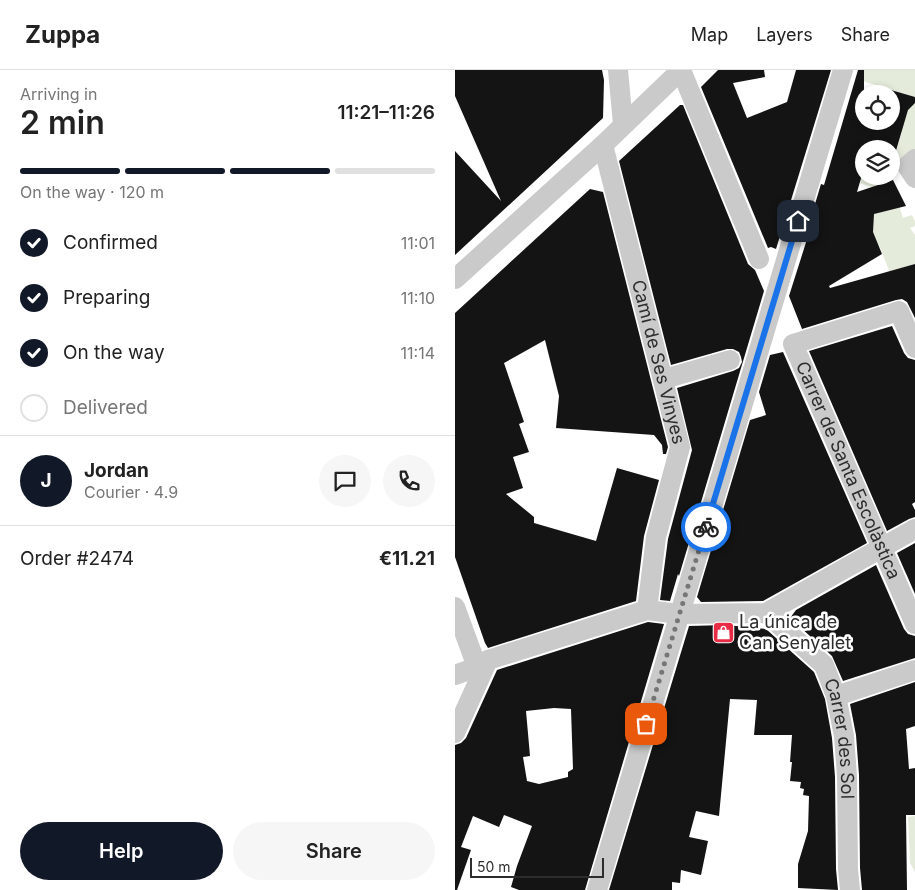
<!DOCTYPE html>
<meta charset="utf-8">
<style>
body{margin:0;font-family:Inter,sans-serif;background:#f6f6f6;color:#222;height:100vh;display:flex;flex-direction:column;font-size:19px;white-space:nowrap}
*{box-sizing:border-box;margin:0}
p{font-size:16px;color:#767676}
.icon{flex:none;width:28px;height:28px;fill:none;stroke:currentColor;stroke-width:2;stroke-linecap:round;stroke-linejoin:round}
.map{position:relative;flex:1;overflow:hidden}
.details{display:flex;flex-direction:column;background:#fff;width:455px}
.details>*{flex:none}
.controls{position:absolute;left:400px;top:15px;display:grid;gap:10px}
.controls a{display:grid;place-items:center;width:45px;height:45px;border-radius:50%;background:#fff;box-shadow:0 2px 8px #0003;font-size:25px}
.scale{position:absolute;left:15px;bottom:12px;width:134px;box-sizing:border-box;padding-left:5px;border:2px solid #2d2d2d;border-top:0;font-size:14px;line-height:18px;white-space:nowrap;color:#2d2d2d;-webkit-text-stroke:4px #fff;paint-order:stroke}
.pin{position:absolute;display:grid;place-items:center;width:42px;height:42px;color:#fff;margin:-21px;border-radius:10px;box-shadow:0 2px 8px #0006}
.courier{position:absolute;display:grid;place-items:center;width:50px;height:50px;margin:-25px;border:4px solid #1a73e8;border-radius:50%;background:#fff;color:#222;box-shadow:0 1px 6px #0007}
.head em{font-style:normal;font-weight:600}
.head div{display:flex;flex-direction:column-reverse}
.head{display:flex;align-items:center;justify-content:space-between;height:85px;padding:0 20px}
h1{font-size:32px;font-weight:600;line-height:38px}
.bar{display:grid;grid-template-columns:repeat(4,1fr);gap:8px 5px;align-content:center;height:60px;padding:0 20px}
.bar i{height:6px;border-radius:4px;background:#e0e0e0}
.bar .active{background:#111827}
.bar p{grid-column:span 4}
.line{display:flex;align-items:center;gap:12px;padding:0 20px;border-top:1px solid #e0e0e0}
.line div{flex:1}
.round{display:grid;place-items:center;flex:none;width:52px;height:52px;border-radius:26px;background:#f6f6f6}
ol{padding:0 20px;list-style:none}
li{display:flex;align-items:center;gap:15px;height:55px}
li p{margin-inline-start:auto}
li .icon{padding:5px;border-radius:50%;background:#111827;color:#fff;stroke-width:4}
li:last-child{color:#767676}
li i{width:28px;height:28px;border:2px solid #e0e0e0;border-radius:50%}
.primary-button{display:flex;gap:10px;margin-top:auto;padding:10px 20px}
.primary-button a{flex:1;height:58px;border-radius:30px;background:#111827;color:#fff;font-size:20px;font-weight:600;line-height:58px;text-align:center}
.primary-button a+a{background:#f6f6f6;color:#222}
header{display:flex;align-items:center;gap:30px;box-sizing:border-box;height:70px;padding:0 25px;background:#fff;border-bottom:1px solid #e0e0e0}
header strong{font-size:24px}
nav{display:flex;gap:28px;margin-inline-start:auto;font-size:18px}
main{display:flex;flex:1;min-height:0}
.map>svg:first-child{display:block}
.green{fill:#e4ebda}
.building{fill:#141414;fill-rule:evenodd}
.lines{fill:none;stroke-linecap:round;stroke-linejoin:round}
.minor{stroke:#cacaca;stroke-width:20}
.done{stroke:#767676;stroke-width:5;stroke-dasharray:0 9}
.route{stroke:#1a73e8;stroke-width:6}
.labels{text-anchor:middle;stroke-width:5;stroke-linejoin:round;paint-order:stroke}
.street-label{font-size:18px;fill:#2d2d2d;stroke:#fff}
.poi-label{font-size:18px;fill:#2d2d2d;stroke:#fff;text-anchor:start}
</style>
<header>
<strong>Zuppa</strong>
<nav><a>Map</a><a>Layers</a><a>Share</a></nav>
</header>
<main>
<section class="details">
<div class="head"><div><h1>2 min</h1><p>Arriving in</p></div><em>11:21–11:26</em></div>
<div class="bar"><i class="active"></i><i class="active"></i><i class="active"></i><i></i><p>On the way · 120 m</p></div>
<ol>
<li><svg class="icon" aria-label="check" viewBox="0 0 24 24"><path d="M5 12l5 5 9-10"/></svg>Confirmed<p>11:01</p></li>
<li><svg class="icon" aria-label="check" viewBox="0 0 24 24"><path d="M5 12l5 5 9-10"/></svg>Preparing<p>11:10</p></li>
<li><svg class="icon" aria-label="check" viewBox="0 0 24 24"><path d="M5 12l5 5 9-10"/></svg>On the way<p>11:14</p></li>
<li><i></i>Delivered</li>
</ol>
<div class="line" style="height:90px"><b class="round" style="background:#111827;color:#fff">J</b><div><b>Jordan</b><p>Courier · 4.9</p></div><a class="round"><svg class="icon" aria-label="chat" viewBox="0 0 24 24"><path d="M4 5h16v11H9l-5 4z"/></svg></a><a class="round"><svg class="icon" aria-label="phone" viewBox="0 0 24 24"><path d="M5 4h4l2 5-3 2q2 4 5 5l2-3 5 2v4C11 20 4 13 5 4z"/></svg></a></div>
<div class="line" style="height:65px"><div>Order #2474</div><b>€11.21</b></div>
<div class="primary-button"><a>Help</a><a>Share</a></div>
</section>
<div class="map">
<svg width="460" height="820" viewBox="0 0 460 820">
<rect width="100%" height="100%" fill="#fff"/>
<g class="green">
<path d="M403 0H460V27L401 9Z"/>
<path d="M460 33V79L440 95 436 102V83L441 81 447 62 442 61 436 49 449 53 453 40Z"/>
<path d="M409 98V106H435L448 148 457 145 460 151V156L455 158 460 165V194L435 203 424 175 406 180 418 117 404 113Z"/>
<path d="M460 746V802L455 793 453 747Z"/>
</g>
<g class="building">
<path d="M0 0H147L149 10 148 48 0 185V81L46 131 0 26Z"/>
<path d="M263 0H309L310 7 278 13 292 48 332 32 341 0H376L321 179 316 177 313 178 246 17Z"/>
<path d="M403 0H409V51H436V20L460 27V33L453 40 440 84H436V79H409V98L402 122 438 110 451 136 419 144 418 162 427 184 374 216 375 218 460 194V248L452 232 447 229 441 230 347 259 334 226 360 144H357L366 114 369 115Z"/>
<path d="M225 35H228L293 194 300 200 309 221 224 506 223 504 215 531 205 530 213 469 237 380 222 318 278 301 284 298 287 292 286 287 284 282 278 279H272L216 295 164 91Z"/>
<path d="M135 119 148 122 213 377 211 384H208L207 375 199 365 101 358 104 326 90 270 49 293 69 352 64 354 74 382 58 387 68 418 51 424 79 447V453L141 471 162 398 204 410 189 466 181 531 33 578 30 573 0 487V243Z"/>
<path d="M437 256 449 283 453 288 460 290V432L457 434 460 440V447L454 449 432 461 354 281Z"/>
<path d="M328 282 412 473 308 531 246 532 242 527 295 350 311 345 304 322 315 285Z"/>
<path d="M460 473V524L442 483Z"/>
<path d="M421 495 449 559 453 564 460 566V588L388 611 377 586 335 548 341 540Z"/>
<path d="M193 552 209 554 130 820H64L56 817 62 796 77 756 49 745 44 757 18 746 6 777 16 780 2 820H0V675L6 673 11 668 42 600ZM99 638 116 639 118 699 113 702V707L84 714 72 711 68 687 75 686 71 641Z"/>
<path d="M271 555 311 559 359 602 370 629 377 668 380 707 381 799 383 820 343 818V794L353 761 354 726 348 725 349 719 345 718 346 712 335 711 337 692H335L337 665H299L302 630 275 629 264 746 241 741 234 767 253 771 246 805 226 800 225 813 217 812V820H154L234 556Z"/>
<path d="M460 612V656L451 659 454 699 460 698V745H451L452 820H407L405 798 404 705 401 665 395 634Z"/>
</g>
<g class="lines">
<g class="minor">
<path d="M163 0 168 54"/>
<path d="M226 0 304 189"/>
<path id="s1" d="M148 75 225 377 201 467 192 540"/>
<path d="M460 89 452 96 460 108"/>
<path d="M0 209 148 75 226 0"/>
<path id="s2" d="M460 278 444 241 338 274 460 554"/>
<path d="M209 309 275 290"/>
<path d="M0 537 22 597"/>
<path id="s3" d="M311 543 369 595 381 626 389 666 392 706 393 799 395 820"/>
<path d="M0 605 22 597 33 590 192 540 224 544 311 543 460 459"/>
<path d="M381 626 460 600"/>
<path d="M0 663 33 590"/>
<path d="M142 820 388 0"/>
</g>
</g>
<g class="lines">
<path class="done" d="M191 654 251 457"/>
<path class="route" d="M251 457 343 151"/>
</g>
<defs>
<symbol id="shop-square" viewBox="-11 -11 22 22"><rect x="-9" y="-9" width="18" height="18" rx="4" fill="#e82c46" stroke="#fff"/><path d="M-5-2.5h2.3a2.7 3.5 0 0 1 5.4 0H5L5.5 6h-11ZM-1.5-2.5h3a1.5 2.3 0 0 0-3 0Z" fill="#fff"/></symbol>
</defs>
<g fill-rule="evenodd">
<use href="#shop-square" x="256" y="550" width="25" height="25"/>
</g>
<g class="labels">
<g class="street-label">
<text dy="6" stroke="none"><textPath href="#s1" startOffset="224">Camí de Ses Vinyes</textPath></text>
<text dy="6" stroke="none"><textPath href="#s2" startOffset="289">Carrer de Santa Escolàstica</textPath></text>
<text dy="6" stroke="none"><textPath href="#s3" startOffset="154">Carrer des Sol</textPath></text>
</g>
<g class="poi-label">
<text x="284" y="558">La única de<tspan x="284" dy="21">Can Senyalet</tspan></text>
</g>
</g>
</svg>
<div class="controls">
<a><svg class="icon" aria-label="locate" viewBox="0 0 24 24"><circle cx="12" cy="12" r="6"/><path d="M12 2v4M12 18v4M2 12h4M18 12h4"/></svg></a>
<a><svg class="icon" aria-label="layers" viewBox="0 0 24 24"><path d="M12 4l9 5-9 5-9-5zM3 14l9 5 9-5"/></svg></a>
</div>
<div class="scale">50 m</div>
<div class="pin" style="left:191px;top:654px;background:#ea580c"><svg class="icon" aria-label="bag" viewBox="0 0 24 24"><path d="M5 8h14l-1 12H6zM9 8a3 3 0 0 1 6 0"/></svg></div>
<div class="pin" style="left:343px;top:151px;background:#1f2937"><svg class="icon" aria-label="home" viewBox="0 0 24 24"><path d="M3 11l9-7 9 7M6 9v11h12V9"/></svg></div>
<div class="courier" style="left:251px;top:457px"><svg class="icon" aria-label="bike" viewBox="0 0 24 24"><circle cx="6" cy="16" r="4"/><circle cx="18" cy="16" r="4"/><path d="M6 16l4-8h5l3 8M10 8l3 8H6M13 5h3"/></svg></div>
</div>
</main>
